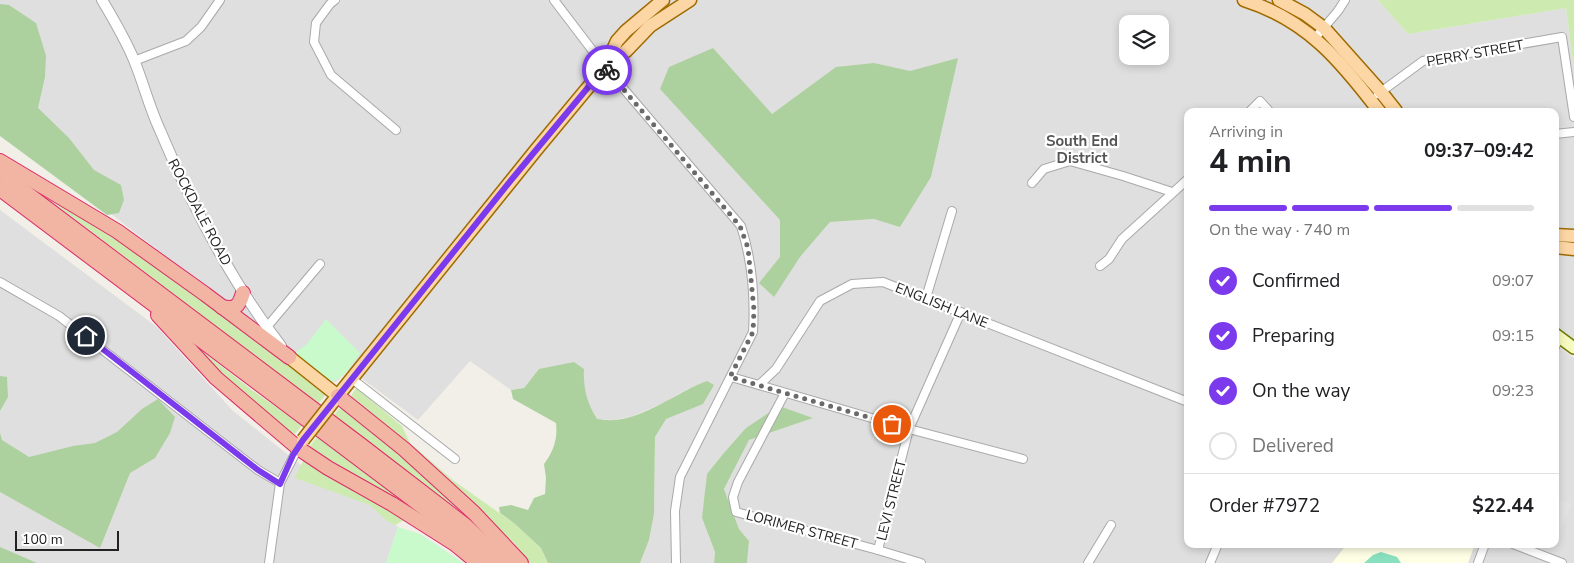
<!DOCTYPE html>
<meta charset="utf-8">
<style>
body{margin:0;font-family:"Nunito Sans",sans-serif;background:#f6f6f6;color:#202124;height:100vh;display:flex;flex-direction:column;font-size:19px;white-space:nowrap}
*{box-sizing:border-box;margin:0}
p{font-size:16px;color:#757577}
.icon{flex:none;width:28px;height:28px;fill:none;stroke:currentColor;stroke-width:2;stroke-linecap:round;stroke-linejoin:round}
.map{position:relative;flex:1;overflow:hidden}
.drawer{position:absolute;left:1184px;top:108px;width:375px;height:440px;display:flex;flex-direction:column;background:#fff;border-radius:10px;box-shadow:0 2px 8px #0003}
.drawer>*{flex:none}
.tools{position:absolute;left:1119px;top:15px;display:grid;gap:10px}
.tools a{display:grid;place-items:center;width:50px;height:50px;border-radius:10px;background:#fff;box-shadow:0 2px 8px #0003;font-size:25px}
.scale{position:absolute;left:15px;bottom:12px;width:104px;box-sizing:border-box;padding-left:5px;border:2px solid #222;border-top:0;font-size:14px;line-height:18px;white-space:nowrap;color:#222;-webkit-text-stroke:4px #fff;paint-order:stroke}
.pin{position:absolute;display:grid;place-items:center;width:42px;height:42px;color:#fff;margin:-21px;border:2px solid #fff;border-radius:50%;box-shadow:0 1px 5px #0007}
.courier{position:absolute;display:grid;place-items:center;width:50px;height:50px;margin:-25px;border:4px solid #7c3aed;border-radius:50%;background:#fff;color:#222;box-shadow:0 1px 6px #0007}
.overview em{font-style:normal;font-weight:700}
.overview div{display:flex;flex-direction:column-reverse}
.overview{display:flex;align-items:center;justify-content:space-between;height:85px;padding:0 25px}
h1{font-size:32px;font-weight:700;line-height:38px}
.bar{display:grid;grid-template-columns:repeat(4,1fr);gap:8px 5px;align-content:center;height:60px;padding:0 25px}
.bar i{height:6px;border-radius:4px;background:#e0e0e0}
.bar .selected{background:#7c3aed}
.bar p{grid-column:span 4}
.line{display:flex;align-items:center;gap:12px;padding:0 25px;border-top:1px solid #e0e0e0}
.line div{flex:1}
ol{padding:0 25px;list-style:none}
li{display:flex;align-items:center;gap:15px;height:55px}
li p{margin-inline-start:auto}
li .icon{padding:5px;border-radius:50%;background:#7c3aed;color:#fff;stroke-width:4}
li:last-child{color:#757577}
li i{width:28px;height:28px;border:2px solid #e0e0e0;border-radius:50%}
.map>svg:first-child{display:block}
.residential{fill:#e0dfdf;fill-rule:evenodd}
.education{fill:#ffffe5}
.grass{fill:#cdebb0}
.forest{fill:#add19e}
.park{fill:#c8facc}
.pitch{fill:#88e0be}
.parking{fill:#e2e2e2}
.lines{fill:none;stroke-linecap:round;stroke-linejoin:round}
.minor-casing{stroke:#a9a9a9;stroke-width:10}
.tertiary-casing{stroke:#a9a9a9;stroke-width:12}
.secondary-casing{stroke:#707d05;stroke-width:14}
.primary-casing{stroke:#a06b00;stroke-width:15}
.trunk-casing{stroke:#dc2a67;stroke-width:16}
.minor{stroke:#fff;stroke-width:8}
.tertiary{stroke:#fff;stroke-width:10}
.secondary{stroke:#f7fabf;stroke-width:11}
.primary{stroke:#fcd6a4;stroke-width:12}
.trunk{stroke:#f2b4a3;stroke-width:14}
.primary-bridge-casing{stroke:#a06b00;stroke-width:15;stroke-linecap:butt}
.primary-bridge{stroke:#fcd6a4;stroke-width:12}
.done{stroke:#6b6a68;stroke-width:5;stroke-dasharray:0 9}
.route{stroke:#7c3aed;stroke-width:6}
.labels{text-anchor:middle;stroke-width:4.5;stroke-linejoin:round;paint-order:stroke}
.street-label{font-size:14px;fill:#222;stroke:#fff}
.neighbourhood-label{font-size:15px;font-weight:bold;fill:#555;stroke:#fff}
</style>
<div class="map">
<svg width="1574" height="563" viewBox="0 0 1574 563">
<rect width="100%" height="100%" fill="#f2efe9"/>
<g class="residential">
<path d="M0 0H1378L1408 34 1566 8 1574 70V230H1555V111H1399L1334 34 1325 51 1376 111H1188V544H1555V344L1574 358V563H747L749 541 739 529 724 489 749 440 813 418 746 428 702 518 715 552 714 563H640L649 540 654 514 655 437 665 419 682 412 689 388 665 402 631 417 612 420 597 419 589 406 583 385 584 369H539L524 388 511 390 470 361 418 420 349 369 339 379 335 382 329 381 0 129ZM1128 24H1160V56H1128ZM882 131 874 219 830 222 800 257 774 297Z"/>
<path d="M0 210 157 327 232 410 312 474 371 501 398 527 386 563H0Z"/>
<path d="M1555 252 1574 255V344L1555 330Z"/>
</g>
<path class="education" d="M1347 544H1475L1468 563H1332Z"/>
<g class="grass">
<path d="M1378 0H1574V70L1566 8 1408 34Z"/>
<path d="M12 171 116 236 328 392 318 404Z"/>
<path d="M194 345 252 390 302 425 295 434 287 431 244 397Z"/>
<path d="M356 388 402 426 410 443 454 481 515 524 541 548 548 563H528L514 543 490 520 351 396Z"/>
<path d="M345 406 476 522 332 418 339 409Z"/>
<path d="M317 437 431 521 315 451 310 446Z"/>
<path d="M303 461H310L406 519 395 525 387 521 370 505 295 478Z"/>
</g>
<g class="forest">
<path d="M0 4 9 5 36 23 46 56 45 77 38 108 69 138 94 170 121 185 124 200 119 213 107 215 0 136Z"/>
<path d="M713 48 772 114 836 67 874 63 910 71 958 58 931 177 900 227 874 219 830 222 800 257 774 297 759 283 780 257V220L660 89 669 67Z"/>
<path d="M574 362 584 369C583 388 587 403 597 419 602 419 608 421 613 420 644 419 677 392 707 381L714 385 703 404 666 419 655 437 654 514 649 540 640 563H548L541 548 515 524 500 513 499 507 511 505 528 510 534 498 545 494 546 478 544 464C553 452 558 439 556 423L513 399 511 390 524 388 539 369Z"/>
<path d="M0 376 7 377 8 397 0 411Z"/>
<path d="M158 399 175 417 170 433 155 458 130 473 100 548 0 492V433L2 440 29 457 73 446 95 443 117 432 142 409Z"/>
<path d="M779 406 813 418 749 440 724 489 739 529 749 541 747 563H714L715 552 702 518 707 474 723 454 746 428Z"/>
<path d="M0 547 37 563H0Z"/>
</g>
<g class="park">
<path d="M326 319 360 353C353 363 342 383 329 381L294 353 307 344Z"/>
<path d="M398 527 420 534 464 563H386Z"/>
</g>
<path class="pitch" d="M1381 552 1397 557 1401 563H1364L1373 555Z"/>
<path class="parking" d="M1555 498 1571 504 1554 549 1541 544H1555Z"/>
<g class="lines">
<defs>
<g id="minor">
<path d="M335 0 330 4 316 23 314 42 331 75 396 130"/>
<path d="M554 0 605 67 741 226C752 260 755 297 753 332L680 477 675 511 676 563"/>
<path d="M1315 38 1338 11 1345 0"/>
<path d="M134 61 186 41 201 27 220 0"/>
<path d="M1378 94 1423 61 1562 37 1574 117"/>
<path d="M1250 111 1260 101 1269 111"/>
<path d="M1555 134 1574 132"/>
<path d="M1032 183 1044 169 1070 161 1123 176 1172 192"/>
<path d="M1100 266 1109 259 1122 239 1188 179"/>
<path d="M0 282 59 316 258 470 280 483"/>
<path d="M926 298 952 211"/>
<path d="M266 328 320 264"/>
<path d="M1555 347 1559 337"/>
<path d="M731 377 759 385 776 369 820 301 852 284 883 282 1188 402"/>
<path d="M352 379 455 459"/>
<path d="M759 385 909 429 1023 459"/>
<path d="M785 393 738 482 733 497 736 512 878 550 921 563"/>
<path d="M1513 544 1562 563"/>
<path d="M878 550 909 429 961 312"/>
<path d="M269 563 280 483 298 448"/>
<path d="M1088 563 1111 525"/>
<path d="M1210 563 1218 544"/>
<path d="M1478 563 1485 544"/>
</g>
<path id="tertiary" d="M102 0C114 20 125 39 134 60 143 82 149 106 159 128 191 204 230 280 281 346"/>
<path id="secondary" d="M1555 334 1574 348"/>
<g id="primary">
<path d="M1244 0C1307 20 1340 60 1379 111"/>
<path d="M1279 0 1305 14 1324 28 1381 92 1396 111"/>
<path d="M606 65 617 41 626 31 663 0"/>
<path d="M1555 235 1574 236"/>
<path d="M1555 247 1574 249"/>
<path d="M289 357 338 396"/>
<path d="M332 403 536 150 605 67 626 51 650 26 690 0"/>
</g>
<g id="trunk">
<path d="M0 161 117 231 205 294 289 357"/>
<path d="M0 173 361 445 465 525 505 563"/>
<path d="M0 189 452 529 492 563"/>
<path d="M222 307C236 310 239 306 243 293"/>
<path d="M158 315 216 378 298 448 328 468 392 504 455 544 478 563"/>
<path d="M338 396 404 449 474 513 521 563"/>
</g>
</defs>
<use href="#minor" class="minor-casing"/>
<use href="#tertiary" class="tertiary-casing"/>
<use href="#secondary" class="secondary-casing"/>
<use href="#primary" class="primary-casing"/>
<use href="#trunk" class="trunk-casing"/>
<use href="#minor" class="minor"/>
<use href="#tertiary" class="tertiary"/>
<use href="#secondary" class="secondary"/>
<use href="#primary" class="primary"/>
<use href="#trunk" class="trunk"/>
<defs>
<path id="primary-bridge" d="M303 440 332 403"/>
</defs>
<use href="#primary-bridge" class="primary-bridge-casing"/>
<use href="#primary-bridge" class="primary-bridge"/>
</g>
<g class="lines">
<path class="done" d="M607 70 740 226 748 248 754 310 753 332 730 377 892 424"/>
<path class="route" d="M86 336 258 470 280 484 293 455 303 440 512 179 605 67 607 70"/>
</g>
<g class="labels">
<g class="street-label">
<text transform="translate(1475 53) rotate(-10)" y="5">PERRY STREET</text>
<text transform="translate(200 212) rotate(62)" y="5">ROCKDALE ROAD</text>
<text transform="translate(942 305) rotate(22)" y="5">ENGLISH LANE</text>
<text transform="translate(891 500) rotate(-76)" y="5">LEVI STREET</text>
<text transform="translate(802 529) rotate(15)" y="5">LORIMER STREET</text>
</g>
<g class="neighbourhood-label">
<text x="1082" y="146">South End<tspan x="1082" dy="17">District</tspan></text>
</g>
</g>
</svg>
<div class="tools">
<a><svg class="icon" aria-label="layers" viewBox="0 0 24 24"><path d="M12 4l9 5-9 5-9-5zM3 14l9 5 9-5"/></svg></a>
</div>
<div class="scale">100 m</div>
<div class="pin" style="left:892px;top:424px;background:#ea580c"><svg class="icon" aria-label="bag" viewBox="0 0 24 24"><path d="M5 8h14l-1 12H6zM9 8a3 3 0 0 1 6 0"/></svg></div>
<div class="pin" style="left:86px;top:336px;background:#1f2937"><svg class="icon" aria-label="home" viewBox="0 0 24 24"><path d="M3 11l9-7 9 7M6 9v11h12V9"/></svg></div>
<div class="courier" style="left:607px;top:70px"><svg class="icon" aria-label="bike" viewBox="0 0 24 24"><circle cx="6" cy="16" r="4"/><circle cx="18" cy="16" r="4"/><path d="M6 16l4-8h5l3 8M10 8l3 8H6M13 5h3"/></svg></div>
<section class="drawer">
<div class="overview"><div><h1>4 min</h1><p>Arriving in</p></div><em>09:37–09:42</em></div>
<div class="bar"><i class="selected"></i><i class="selected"></i><i class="selected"></i><i></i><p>On the way · 740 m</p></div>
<ol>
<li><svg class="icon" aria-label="check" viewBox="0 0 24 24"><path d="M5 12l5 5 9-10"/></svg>Confirmed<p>09:07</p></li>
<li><svg class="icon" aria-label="check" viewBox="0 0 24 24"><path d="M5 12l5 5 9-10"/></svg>Preparing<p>09:15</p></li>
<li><svg class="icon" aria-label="check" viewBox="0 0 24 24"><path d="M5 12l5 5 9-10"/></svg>On the way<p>09:23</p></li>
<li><i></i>Delivered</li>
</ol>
<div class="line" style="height:65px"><div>Order #7972</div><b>$22.44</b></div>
</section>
</div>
